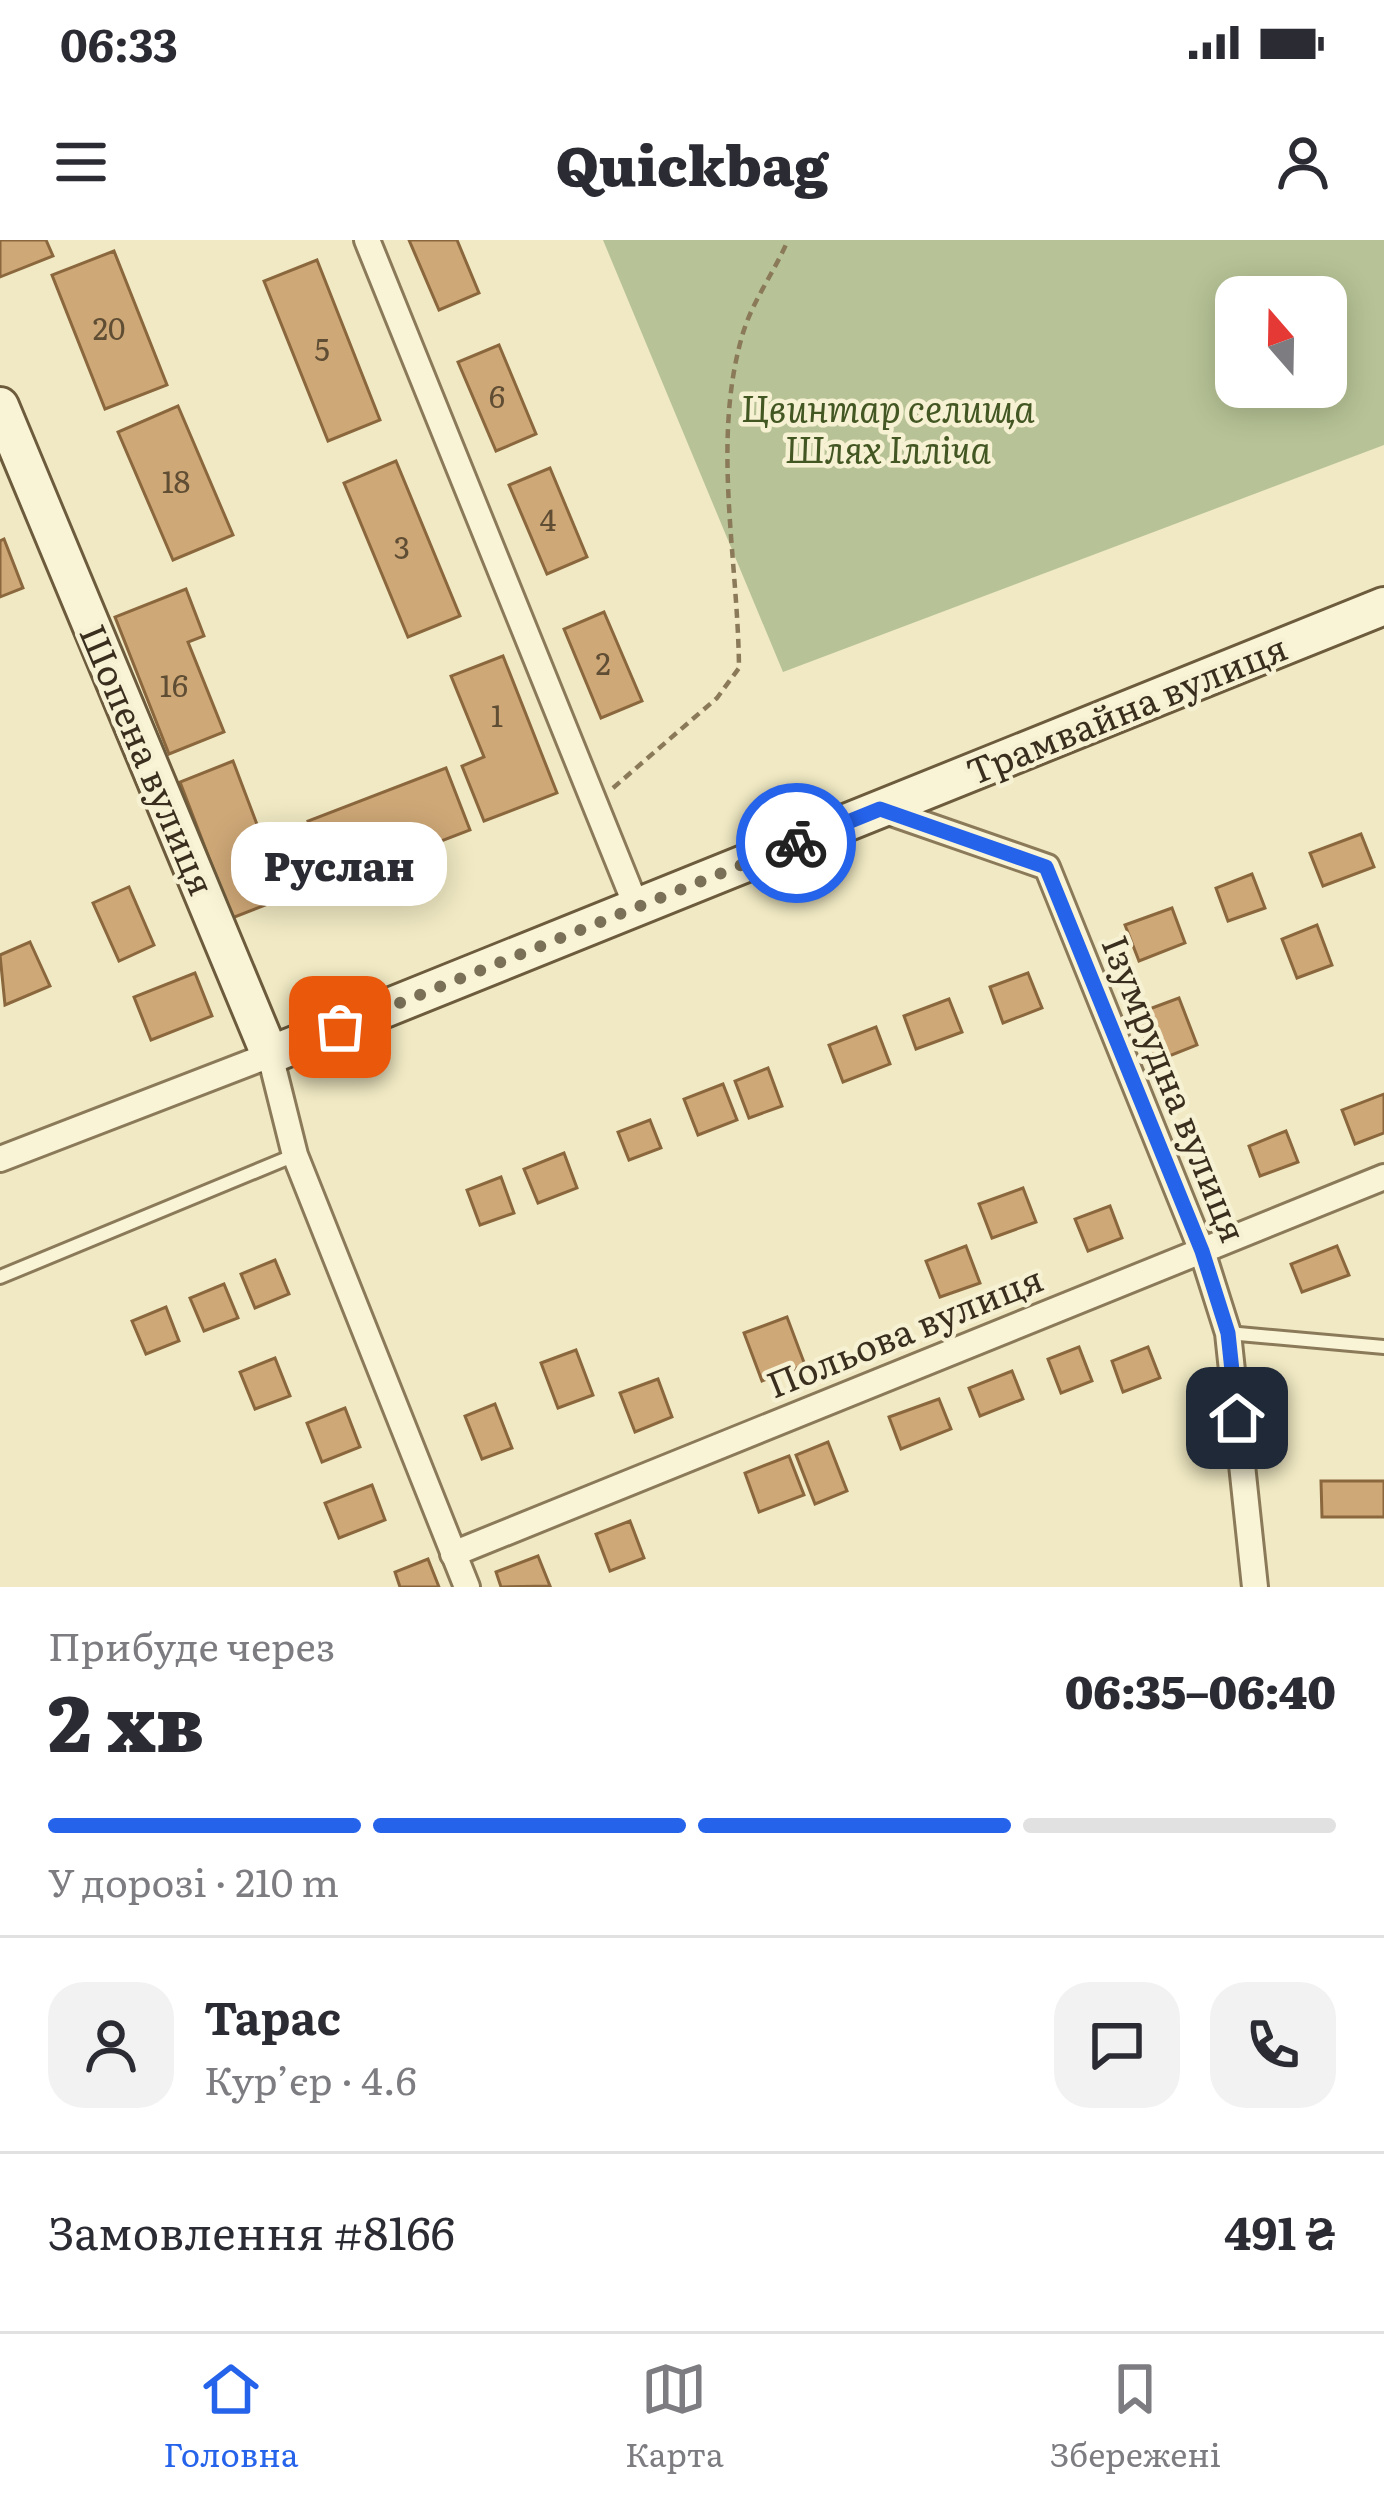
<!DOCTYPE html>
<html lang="uk">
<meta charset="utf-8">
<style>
body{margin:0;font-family:Literata,serif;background:#f2f2f3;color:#2b2b33;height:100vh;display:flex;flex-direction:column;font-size:45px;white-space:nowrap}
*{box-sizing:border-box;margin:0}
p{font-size:39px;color:#7c7c81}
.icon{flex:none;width:66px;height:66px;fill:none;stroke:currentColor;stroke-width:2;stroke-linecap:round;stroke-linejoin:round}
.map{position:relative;height:1347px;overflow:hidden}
.panel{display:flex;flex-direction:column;background:#fff;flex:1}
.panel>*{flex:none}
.needle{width:78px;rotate:340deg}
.tools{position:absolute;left:1215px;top:36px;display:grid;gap:24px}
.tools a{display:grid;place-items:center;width:132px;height:132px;border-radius:24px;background:#fff;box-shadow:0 6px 30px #0003;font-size:60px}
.pin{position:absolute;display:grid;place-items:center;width:102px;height:102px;color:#fff;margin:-51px;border-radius:24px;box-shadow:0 6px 18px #0006}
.courier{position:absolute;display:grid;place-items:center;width:120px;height:120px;margin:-60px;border:9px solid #2563eb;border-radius:50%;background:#fff;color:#222;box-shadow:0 3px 15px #0007}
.bubble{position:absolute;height:84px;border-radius:36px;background:#fff;box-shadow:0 6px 30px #0003;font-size:39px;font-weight:800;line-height:84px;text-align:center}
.overview em{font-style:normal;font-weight:800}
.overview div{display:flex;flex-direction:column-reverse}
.overview{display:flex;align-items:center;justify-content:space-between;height:204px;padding:0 48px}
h1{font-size:78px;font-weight:800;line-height:90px}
.bar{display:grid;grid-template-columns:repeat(4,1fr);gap:18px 12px;align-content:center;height:144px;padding:0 48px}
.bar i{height:15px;border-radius:9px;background:#e1e1e2}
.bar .current{background:#2563eb}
.bar p{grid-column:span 4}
.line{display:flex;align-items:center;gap:30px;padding:0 48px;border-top:3px solid #e1e1e2}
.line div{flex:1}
.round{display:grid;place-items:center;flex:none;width:126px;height:126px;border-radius:36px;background:#f2f2f3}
.status{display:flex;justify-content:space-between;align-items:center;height:84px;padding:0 60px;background:#fff;direction:ltr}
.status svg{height:33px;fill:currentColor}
header{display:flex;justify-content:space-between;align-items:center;height:156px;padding:0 48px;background:#fff;font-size:54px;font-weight:800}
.tabs{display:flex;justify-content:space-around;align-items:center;height:168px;border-top:3px solid #e1e1e2;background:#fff;font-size:33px;color:#7c7c81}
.tabs a{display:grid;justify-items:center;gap:6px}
.tabs .current{color:#2563eb}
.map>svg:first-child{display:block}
.cemetery{fill:#b7c396;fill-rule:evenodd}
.building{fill:#cfa877;stroke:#8b673e;stroke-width:3}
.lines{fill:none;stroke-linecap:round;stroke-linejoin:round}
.lane-casing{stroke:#8b7a59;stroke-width:18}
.street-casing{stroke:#8b7a59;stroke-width:30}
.secondary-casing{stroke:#6c5b3c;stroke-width:42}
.path{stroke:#8b7a59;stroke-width:4.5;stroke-dasharray:9 6;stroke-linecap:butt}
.lane{stroke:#faf4d6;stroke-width:12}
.street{stroke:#faf4d6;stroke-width:24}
.secondary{stroke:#faf4d6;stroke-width:36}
.done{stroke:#7a7058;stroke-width:12;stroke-dasharray:0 21.6}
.route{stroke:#2563eb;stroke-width:15}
.labels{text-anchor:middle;stroke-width:9;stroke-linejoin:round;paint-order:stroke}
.number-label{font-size:30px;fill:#5f4d34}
.park-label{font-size:36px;font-style:italic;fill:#435723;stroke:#f7f1d3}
.street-label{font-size:36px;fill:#3a2f1e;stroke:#f7f1d3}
</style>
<div class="status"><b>06:33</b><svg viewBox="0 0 49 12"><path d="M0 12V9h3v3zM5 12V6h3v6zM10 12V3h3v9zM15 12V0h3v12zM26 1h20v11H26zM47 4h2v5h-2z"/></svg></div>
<header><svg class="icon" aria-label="menu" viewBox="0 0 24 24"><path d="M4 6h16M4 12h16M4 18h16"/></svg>Quickbag<svg class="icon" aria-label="person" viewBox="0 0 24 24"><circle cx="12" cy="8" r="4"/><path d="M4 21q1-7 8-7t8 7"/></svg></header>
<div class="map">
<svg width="1384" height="1347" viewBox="0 0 1384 1347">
<rect width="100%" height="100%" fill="#f0e9c3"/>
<path class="cemetery" d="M603 0H1384V205L783 432ZM1236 57H1326V147H1236Z"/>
<g class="building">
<path d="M0 0H46L53 16 0 37Z"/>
<path d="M409 0H457L479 53 439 70Z"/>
<path d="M114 11 167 145 105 169 52 35Z"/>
<path d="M317 20 380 180 328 201 264 41Z"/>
<path d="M499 105 536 194 496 211 458 122Z"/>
<path d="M178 166 233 295 173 320 118 192Z"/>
<path d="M396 221 460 376 408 397 344 243Z"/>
<path d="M550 228 587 317 547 334 509 245Z"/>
<path d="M4 299 23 348 0 357V301Z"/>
<path d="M186 349 204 396 188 402 224 492 169 514 115 377Z"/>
<path d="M604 372 642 461 601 478 564 389Z"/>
<path d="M503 416 557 553 484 581 462 526 484 517 451 436Z"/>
<path d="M233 521 264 603 288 594 309 648 232 678 180 542Z"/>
<path d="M446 528 470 590 332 643 308 581Z"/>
<path d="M1361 594 1374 627 1323 646 1310 613Z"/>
<path d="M1252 634 1265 668 1228 681 1216 648Z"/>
<path d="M129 647 154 705 119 721 93 663Z"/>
<path d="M1172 668 1185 703 1139 721 1125 685Z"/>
<path d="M1317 685 1332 725 1297 738 1282 699Z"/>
<path d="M30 702 50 746 5 765 0 715Z"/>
<path d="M195 733 212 776 151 800 134 757Z"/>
<path d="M1028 733 1042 768 1003 783 990 747Z"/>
<path d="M1179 758 1197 805 1154 822 1136 774Z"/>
<path d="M949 759 962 792 916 809 904 776Z"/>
<path d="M876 787 890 824 843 842 829 805Z"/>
<path d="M768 828 782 866 749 878 735 841Z"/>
<path d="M723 844 737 880 698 895 684 859Z"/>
<path d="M1384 854V893L1355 904 1342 870Z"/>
<path d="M650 880 661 908 629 920 618 892Z"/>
<path d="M1286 891 1298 922 1260 936 1249 906Z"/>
<path d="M564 913 577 948 538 963 524 929Z"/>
<path d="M501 937 514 973 480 985 467 950Z"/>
<path d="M1023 948 1036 982 992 998 979 964Z"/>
<path d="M1110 966 1122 998 1088 1011 1075 979Z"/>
<path d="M966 1006 980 1043 940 1057 926 1021Z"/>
<path d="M1337 1006 1349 1035 1302 1052 1291 1024Z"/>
<path d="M275 1020 289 1054 255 1068 241 1034Z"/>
<path d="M224 1044 238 1078 204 1091 190 1058Z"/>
<path d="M166 1067 179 1101 146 1114 132 1081Z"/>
<path d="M787 1077 805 1125 762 1141 744 1093Z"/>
<path d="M1079 1107 1092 1141 1061 1153 1048 1119Z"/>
<path d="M1148 1107 1160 1138 1123 1152 1112 1121Z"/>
<path d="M576 1110 593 1155 558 1168 541 1123Z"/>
<path d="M275 1118 290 1156 255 1169 240 1132Z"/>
<path d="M1012 1131 1023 1159 980 1176 969 1148Z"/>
<path d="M658 1139 672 1177 635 1192 620 1153Z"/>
<path d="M939 1159 951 1189 901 1209 889 1177Z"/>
<path d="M495 1164 512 1208 482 1219 465 1176Z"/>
<path d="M345 1168 360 1207 322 1222 307 1183Z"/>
<path d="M828 1202 847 1251 815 1264 796 1215Z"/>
<path d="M789 1216 804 1255 759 1272 745 1233Z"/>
<path d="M1321 1241H1384V1277H1322Z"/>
<path d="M372 1245 385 1280 339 1298 325 1263Z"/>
<path d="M630 1281 644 1318 610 1331 596 1294Z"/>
<path d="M538 1316 550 1346 501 1347 496 1332Z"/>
<path d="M428 1319 439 1347H400L395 1332Z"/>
</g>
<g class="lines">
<defs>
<g id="lane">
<path d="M0 1037 295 915"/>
<path d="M1228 1093 1384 1107"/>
</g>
<g id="street">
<path d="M367 0 637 668"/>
<path d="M880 569 1047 627 1202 1011 1228 1093 1255 1347"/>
<path d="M0 919 270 815 295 915 467 1347"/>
<path d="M453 1314 1384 937"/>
</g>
<path id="secondary" d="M0 166 270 815 1384 366"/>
</defs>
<use href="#lane" class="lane-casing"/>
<use href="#street" class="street-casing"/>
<use href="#secondary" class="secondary-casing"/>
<path class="path" d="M613 548 717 458 739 428C738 317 711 200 743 93 753 60 775 31 788 0"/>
<use href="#lane" class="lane"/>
<use href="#street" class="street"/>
<use href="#secondary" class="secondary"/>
</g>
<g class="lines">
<path class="done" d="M340 787 796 603"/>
<path class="route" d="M796 603 880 569 1046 627 1202 1011 1228 1093 1237 1178"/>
</g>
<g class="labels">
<g class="number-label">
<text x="109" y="100">20</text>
<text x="322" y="121">5</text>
<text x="497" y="168">6</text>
<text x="176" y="253">18</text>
<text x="548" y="291">4</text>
<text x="402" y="319">3</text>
<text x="603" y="435">2</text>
<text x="174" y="457">16</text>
<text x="497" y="487">1</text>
</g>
<g class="park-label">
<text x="888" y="182">Цвинтар селища<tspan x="888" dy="41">Шлях Ілліча</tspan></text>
</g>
<g class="street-label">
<text transform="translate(1127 470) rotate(-22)" y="13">Трамвайна вулиця</text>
<text transform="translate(147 520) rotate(67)" y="13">Шопена вулиця</text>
<text transform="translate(1174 849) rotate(68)" y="13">Ізумрудна вулиця</text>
<text transform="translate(905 1092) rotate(-22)" y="13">Польова вулиця</text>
</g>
</g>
</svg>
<div class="tools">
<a><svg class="needle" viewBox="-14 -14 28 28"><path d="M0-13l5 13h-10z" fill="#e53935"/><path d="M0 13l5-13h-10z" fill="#7c7c81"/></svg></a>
</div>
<div class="pin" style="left:340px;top:787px;background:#ea580c"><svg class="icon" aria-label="bag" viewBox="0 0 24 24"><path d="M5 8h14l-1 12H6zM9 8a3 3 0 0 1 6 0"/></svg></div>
<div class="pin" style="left:1237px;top:1178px;background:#1f2937"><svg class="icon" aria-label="home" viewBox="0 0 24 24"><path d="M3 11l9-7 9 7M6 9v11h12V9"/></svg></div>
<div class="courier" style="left:796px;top:603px"><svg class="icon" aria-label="bike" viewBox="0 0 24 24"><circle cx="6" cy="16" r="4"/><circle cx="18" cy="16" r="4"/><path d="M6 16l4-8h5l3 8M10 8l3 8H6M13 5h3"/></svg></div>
<div class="bubble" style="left:231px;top:582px;width:216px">Руслан</div>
</div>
<section class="panel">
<div class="overview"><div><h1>2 хв</h1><p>Прибуде через</p></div><em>06:35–06:40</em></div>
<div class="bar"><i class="current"></i><i class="current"></i><i class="current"></i><i></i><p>У дорозі · 210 m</p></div>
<div class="line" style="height:216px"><a class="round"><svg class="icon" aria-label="person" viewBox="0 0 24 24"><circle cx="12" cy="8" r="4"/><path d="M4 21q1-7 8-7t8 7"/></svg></a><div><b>Тарас</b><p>Кур’єр · 4.6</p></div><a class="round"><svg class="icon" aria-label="chat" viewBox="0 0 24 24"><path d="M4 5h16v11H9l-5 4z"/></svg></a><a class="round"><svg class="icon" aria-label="phone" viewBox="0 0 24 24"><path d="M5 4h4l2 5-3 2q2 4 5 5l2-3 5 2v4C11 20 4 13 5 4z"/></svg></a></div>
<div class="line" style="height:156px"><div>Замовлення #8166</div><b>491 ₴</b></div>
</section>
<nav class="tabs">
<a class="current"><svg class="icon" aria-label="home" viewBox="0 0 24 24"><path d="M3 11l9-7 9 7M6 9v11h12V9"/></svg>Головна</a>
<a><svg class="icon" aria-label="map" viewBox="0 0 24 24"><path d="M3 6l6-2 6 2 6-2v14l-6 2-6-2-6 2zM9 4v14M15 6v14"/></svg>Карта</a>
<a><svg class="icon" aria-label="saved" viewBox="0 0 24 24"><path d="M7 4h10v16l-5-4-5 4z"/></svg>Збережені</a>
</nav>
